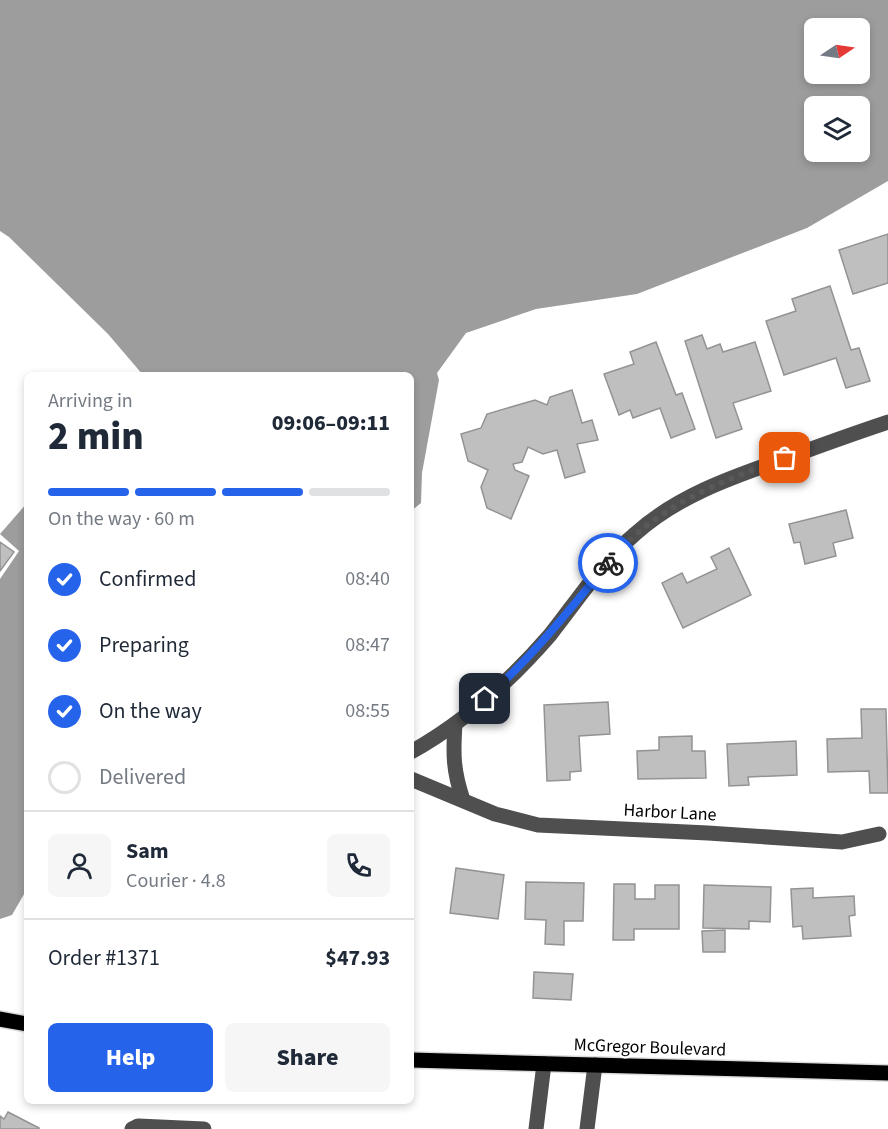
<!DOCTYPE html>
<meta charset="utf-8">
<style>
body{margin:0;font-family:"Source Sans 3",sans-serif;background:#f6f6f7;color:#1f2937;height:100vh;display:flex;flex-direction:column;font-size:22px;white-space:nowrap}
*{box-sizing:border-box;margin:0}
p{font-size:20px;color:#747a83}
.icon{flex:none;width:33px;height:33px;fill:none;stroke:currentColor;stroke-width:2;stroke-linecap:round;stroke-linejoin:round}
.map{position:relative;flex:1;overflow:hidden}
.details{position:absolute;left:24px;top:372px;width:390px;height:732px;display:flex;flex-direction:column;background:#fff;border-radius:9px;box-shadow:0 3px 9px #0003}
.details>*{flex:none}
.needle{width:39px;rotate:77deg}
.buttons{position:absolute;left:804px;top:18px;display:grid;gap:12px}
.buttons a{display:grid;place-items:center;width:66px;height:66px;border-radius:9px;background:#fff;box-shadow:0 3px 9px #0003;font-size:30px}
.pin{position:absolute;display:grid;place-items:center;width:51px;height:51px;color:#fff;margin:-26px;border-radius:12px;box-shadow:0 3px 9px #0006}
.courier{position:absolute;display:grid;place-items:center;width:60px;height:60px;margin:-30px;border:4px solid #2563eb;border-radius:50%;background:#fff;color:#222;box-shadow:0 2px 8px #0007}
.headline em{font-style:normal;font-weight:800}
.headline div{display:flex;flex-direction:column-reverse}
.headline{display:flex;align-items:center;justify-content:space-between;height:102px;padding:0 24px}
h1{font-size:39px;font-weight:800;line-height:45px}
.bar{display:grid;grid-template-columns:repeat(4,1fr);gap:9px 6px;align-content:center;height:72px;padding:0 24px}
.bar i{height:8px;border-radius:4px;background:#e0e1e3}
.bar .active{background:#2563eb}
.bar p{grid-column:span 4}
.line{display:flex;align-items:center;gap:15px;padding:0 24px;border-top:2px solid #e0e1e3}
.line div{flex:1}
.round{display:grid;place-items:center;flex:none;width:63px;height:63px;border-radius:9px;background:#f6f6f7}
ol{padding:0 24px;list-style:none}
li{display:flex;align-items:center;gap:18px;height:66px}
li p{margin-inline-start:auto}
li .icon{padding:6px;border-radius:50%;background:#2563eb;color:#fff;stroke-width:4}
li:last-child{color:#747a83}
li i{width:33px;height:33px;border:3px solid #e0e1e3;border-radius:50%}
.cta{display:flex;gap:12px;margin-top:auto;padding:12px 24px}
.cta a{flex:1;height:69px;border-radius:9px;background:#2563eb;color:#fff;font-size:24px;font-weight:800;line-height:69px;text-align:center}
.cta a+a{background:#f6f6f7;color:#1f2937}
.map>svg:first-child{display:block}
.water{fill:#9d9d9d;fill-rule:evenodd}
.building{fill:#bfbfbf;stroke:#939393;stroke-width:1.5}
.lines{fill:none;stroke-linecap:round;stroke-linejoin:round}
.major-casing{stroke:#dbdbdb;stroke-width:18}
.minor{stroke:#4f4f4f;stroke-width:15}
.major{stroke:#000;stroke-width:15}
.done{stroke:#595959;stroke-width:6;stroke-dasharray:0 10.8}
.route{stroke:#2563eb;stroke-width:8}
.labels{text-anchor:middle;stroke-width:4.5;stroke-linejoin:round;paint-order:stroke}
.street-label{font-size:18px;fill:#000;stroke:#fff}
</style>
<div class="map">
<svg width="888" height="1129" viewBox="0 0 888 1129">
<rect width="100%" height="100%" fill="#fff"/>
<g class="water">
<path d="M0 0H888V181L807 228 637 294 536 309 466 333 437 373 439 380 422 473 421 503 411 511V375H143L108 334 9 237 0 231ZM860 28V74H814V28ZM860 106V152H814V106Z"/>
<path d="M27 503V889L12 915 0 919V579L19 551 0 534Z"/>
</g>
<g class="building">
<path d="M888 234V283L853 294 839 250Z"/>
<path d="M830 286 851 350 859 348 870 381 846 388 836 358 784 375 766 321 796 311 792 299Z"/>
<path d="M702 335 707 349 720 344 723 352 755 342 771 391 733 403 742 429 716 438 685 341Z"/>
<path d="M656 342 676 395 682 393 695 429 671 438 660 408 633 418 630 410 619 415 604 374 634 364 630 352Z"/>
<path d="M572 390 582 423 592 420 598 440 577 444 585 472 565 478 557 450 543 454 528 447 522 462 513 464 515 470 529 476 511 519 487 508 481 487 488 470 468 461 461 434 481 428 487 414 535 400 547 405 550 397Z"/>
<path d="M846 510 853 538 833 543 836 556 805 564 800 542 794 543 789 524Z"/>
<path d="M0 542 14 552 0 571Z"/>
<path d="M729 548 751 595 683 628 662 583 682 573 687 583 717 569 711 557Z"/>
<path d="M608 702 610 734 579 736 581 771 570 772V780L547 781 544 705Z"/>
<path d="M861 709H886L888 793H870L869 771 828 772 827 739 862 738Z"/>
<path d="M692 736V751H705L706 778 638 779 637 751 659 750V737Z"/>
<path d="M796 741 797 775 748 777 749 785 729 786 727 744Z"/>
<path d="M456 868 504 875 498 919 450 913Z"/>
<path d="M526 882 584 883 583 921H564V945L545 944 546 920 525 919Z"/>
<path d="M614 884H635V899H655V885H679V929H634V940H613Z"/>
<path d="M704 885 771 887 770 922 749 921V929L703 928Z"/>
<path d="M813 888V898L854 896 855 915 849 916 851 936 803 939 802 926 793 927 791 889Z"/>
<path d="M725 930V952H703L702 931Z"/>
<path d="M534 972 573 974 571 1000 533 998Z"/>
<path d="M8 1112 39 1128V1129H0V1116L4 1119Z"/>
</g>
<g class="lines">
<defs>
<g id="major">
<path d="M0 1019 27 1024"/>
<path d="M411 1060 888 1073"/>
</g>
</defs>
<use href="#major" class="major-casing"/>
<g class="minor">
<path d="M455 724C453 754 453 770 463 800"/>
<path d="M411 752C463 723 511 680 550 635 577 601 602 562 635 534 676 497 729 478 781 460 816 447 852 434 888 422"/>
<path d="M411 779 495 814 538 825 708 833 842 842 879 834"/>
<path d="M132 1129 138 1126 204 1129"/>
<path d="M536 1129 544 1064"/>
<path d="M587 1129 595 1065"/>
</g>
<use href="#major" class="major"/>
</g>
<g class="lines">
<path class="done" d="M608 563C654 507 719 482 785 458"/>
<path class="route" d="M485 699C531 658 569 611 608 563"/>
</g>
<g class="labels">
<g class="street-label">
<text transform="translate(670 812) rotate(3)" y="6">Harbor Lane</text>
<text transform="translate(650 1047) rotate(2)" y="6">McGregor Boulevard</text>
</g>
</g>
</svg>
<div class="buttons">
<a><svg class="needle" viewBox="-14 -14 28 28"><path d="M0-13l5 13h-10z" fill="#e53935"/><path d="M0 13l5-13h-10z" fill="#747a83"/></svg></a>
<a><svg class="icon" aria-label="layers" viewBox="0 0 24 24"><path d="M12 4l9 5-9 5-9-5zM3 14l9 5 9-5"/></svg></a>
</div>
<div class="pin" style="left:785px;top:458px;background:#ea580c"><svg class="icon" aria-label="bag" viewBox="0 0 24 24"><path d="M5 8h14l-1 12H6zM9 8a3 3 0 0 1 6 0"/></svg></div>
<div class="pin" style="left:485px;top:699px;background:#1f2937"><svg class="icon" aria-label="home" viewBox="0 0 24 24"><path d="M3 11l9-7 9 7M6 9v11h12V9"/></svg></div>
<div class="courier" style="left:608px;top:563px"><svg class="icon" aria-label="bike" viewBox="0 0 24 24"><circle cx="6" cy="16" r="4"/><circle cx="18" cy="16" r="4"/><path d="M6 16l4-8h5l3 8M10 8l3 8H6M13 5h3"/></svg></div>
<section class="details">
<div class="headline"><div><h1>2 min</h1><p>Arriving in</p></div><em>09:06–09:11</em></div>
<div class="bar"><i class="active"></i><i class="active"></i><i class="active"></i><i></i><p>On the way · 60 m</p></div>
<ol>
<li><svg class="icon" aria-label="check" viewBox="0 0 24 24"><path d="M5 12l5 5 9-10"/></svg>Confirmed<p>08:40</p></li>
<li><svg class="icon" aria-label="check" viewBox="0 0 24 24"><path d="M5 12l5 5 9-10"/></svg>Preparing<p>08:47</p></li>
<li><svg class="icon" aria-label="check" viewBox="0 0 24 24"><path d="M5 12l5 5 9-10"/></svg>On the way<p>08:55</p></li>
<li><i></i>Delivered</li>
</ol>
<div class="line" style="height:108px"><a class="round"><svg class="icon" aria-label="person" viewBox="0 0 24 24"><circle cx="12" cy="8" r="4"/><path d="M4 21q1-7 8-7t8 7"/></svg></a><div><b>Sam</b><p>Courier · 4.8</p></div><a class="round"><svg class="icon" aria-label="phone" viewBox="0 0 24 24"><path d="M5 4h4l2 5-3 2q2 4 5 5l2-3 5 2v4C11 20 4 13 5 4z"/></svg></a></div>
<div class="line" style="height:78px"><div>Order #1371</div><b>$47.93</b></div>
<div class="cta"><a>Help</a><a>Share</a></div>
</section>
</div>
